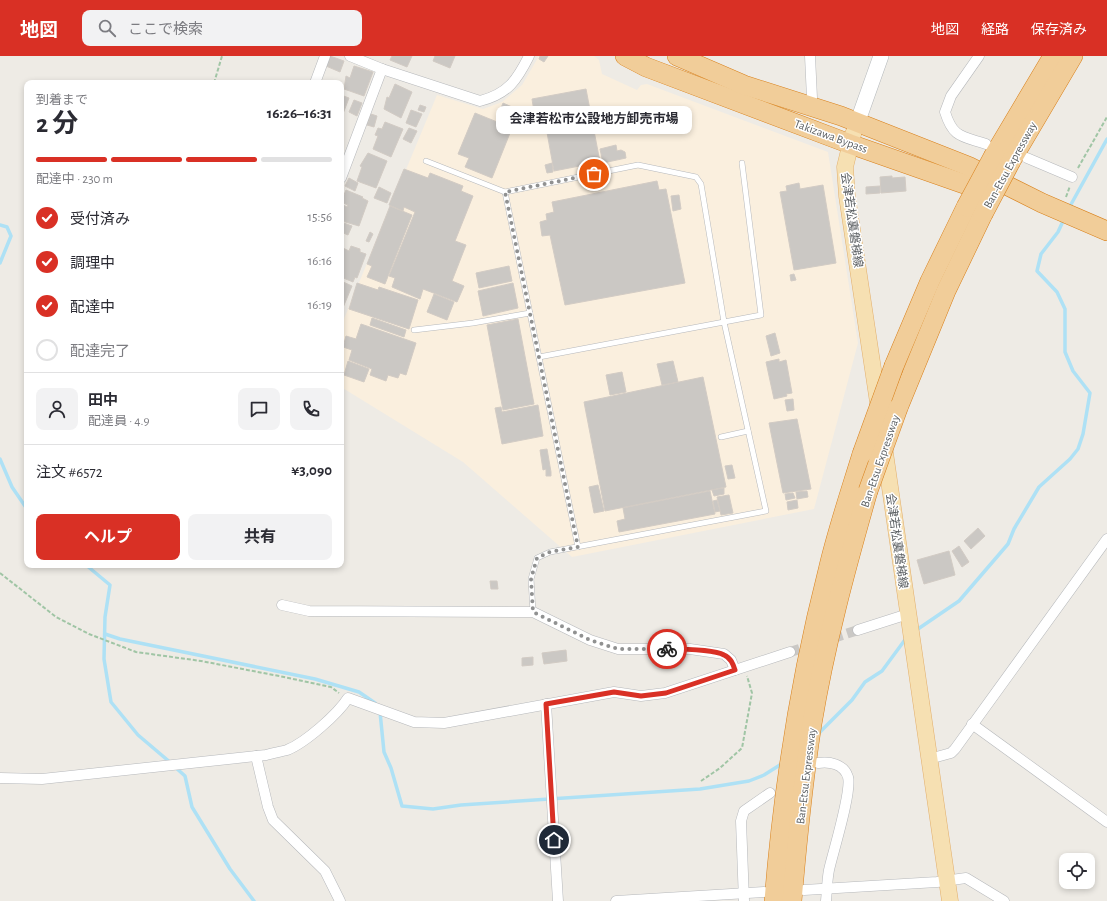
<!DOCTYPE html>
<html lang="ja">
<meta charset="utf-8">
<style>
body{margin:0;font-family:"Alegreya Sans","Noto Sans JP",sans-serif;background:#f2f2f3;color:#2b2b33;height:100vh;display:flex;flex-direction:column;font-size:15px;white-space:nowrap}
*{box-sizing:border-box;margin:0}
p{font-size:13px;color:#7c7c81}
.icon{flex:none;width:22px;height:22px;fill:none;stroke:currentColor;stroke-width:2;stroke-linecap:round;stroke-linejoin:round}
.map{position:relative;flex:1;overflow:hidden}
.sheet{position:absolute;left:24px;top:24px;width:320px;height:488px;display:flex;flex-direction:column;background:#fff;border-radius:8px;box-shadow:0 2px 6px #0003}
.sheet>*{flex:none}
.controls{position:absolute;left:1059px;top:797px;display:grid;gap:8px}
.controls a{display:grid;place-items:center;width:36px;height:36px;border-radius:8px;background:#fff;box-shadow:0 2px 6px #0003;font-size:20px}
.pin{position:absolute;display:grid;place-items:center;width:34px;height:34px;color:#fff;margin:-17px;border:2px solid #fff;border-radius:50%;box-shadow:0 1px 4px #0007}
.courier{position:absolute;display:grid;place-items:center;width:40px;height:40px;margin:-20px;border:3px solid #d93025;border-radius:50%;background:#fff;color:#222;box-shadow:0 1px 5px #0007}
.bubble{position:absolute;height:28px;border-radius:8px;background:#fff;box-shadow:0 2px 6px #0003;font-size:13px;font-weight:700;line-height:28px;text-align:center}
.overview em{font-style:normal;font-weight:700}
.overview div{display:flex;flex-direction:column-reverse}
.overview{display:flex;align-items:center;justify-content:space-between;height:68px;padding:0 12px}
h1{font-size:26px;font-weight:700;line-height:30px}
.bar{display:grid;grid-template-columns:repeat(4,1fr);gap:6px 4px;align-content:center;height:48px;padding:0 12px}
.bar i{height:5px;border-radius:3px;background:#e1e1e2}
.bar .current{background:#d93025}
.bar p{grid-column:span 4}
.line{display:flex;align-items:center;gap:10px;padding:0 12px;border-top:1px solid #e1e1e2}
.line div{flex:1}
.round{display:grid;place-items:center;flex:none;width:42px;height:42px;border-radius:8px;background:#f2f2f3}
ol{padding:0 12px;list-style:none}
li{display:flex;align-items:center;gap:12px;height:44px}
li p{margin-inline-start:auto}
li .icon{padding:4px;border-radius:50%;background:#d93025;color:#fff;stroke-width:4}
li:last-child{color:#7c7c81}
li i{width:22px;height:22px;border:2px solid #e1e1e2;border-radius:50%}
.button{display:flex;gap:8px;margin-top:auto;padding:8px 12px}
.button a{flex:1;height:46px;border-radius:8px;background:#d93025;color:#fff;font-size:16px;font-weight:700;line-height:46px;text-align:center}
.button a+a{background:#f2f2f3;color:#2b2b33}
header{display:flex;align-items:center;gap:24px;box-sizing:border-box;height:56px;padding:0 20px;background:#d93025;color:#fff}
header strong{font-size:19px}
nav{display:flex;gap:22px;margin-inline-start:auto;font-size:14px}
.search{width:280px;height:36px;background:#f2f2f3;display:flex;align-items:center;gap:10px;box-sizing:border-box;padding:0 14px;border-radius:8px;color:#7c7c81;font-size:15px}
.map>svg:first-child{display:block}
.commercial{fill:#faefde}
.lines{fill:none;stroke-linecap:round;stroke-linejoin:round}
.stream{stroke:#aee1f5;stroke-width:3.5}
.building{fill:#cbc8c4;stroke:#d2cbc4}
.street-tunnel{stroke:#cac8c5;stroke-width:10;stroke-dasharray:10 5;stroke-linecap:butt}
.lane-casing{stroke:#b6b8bb;stroke-width:6}
.street-casing{stroke:#b6b8bb;stroke-width:11}
.secondary-casing{stroke:#b4b8bb;stroke-width:16}
.primary-casing{stroke:#e2ae6b;stroke-width:17}
.highway-casing{stroke:#d9801a;stroke-width:20}
.path{stroke:#a0c5a5;stroke-width:2;stroke-dasharray:4 2;stroke-linecap:butt}
.lane{stroke:#fff;stroke-width:5}
.street{stroke:#fff;stroke-width:10}
.secondary{stroke:#fff;stroke-width:15}
.primary{stroke:#f6e0b2;stroke-width:16}
.highway{stroke:#f1cd99;stroke-width:19}
.highway-bridge-casing{stroke:#d9801a;stroke-width:20;stroke-linecap:butt}
.highway-bridge{stroke:#f1cd99;stroke-width:19}
.done{stroke:#909191;stroke-width:4;stroke-dasharray:0 7.2}
.route{stroke:#d93025;stroke-width:5}
.labels{text-anchor:middle;stroke-width:3;stroke-linejoin:round;paint-order:stroke}
.street-label{font-size:12px;fill:#5d6164;stroke:#fff}
</style>
<header>
<strong>地図</strong>
<div class="search"><svg class="icon" aria-label="search" viewBox="0 0 24 24"><circle cx="10" cy="10" r="6"/><path d="M15 15l6 6"/></svg>ここで検索</div>
<nav><a>地図</a><a>経路</a><a>保存済み</a></nav>
</header>
<div class="map">
<svg width="1107" height="845" viewBox="0 0 1107 845">
<rect width="100%" height="100%" fill="#eeebe5"/>
<path class="commercial" d="M539 0H594L599 4 602 18 637 34 641 29 647 28 828 96 858 287 814 453 572 501 463 406 341 331V270L437 39 483 53 502 46 522 29Z"/>
<g class="lines">
<g class="stream">
<path d="M1069 152 1107 83"/>
<path d="M0 169 7 171 11 180 0 207"/>
<path d="M0 403 12 431 27 453"/>
<path d="M86 509 110 529 105 561 104 603 111 646 138 679 171 707"/>
<path d="M915 575 959 545 1008 488 1014 473 1039 431 1070 403 1078 393 1083 378 1090 337 1073 315 1065 296V253L1057 236 1037 215 1041 198 1058 176 1064 163"/>
<path d="M105 578 120 583 315 623 359 636 375 647"/>
<path d="M380 656 384 696 391 712 402 750 433 753 461 749 700 733 749 725 764 719 783 707"/>
<path d="M817 679 852 644 865 626 882 615 907 581"/>
<path d="M175 711 185 720 192 751 230 813 254 845"/>
</g>
</g>
<g class="building">
<path d="M330 0 344 5 340 16 326 10Z"/>
<path d="M392 0H412L407 11 390 4Z"/>
<path d="M435 0H455L450 12 433 5Z"/>
<path d="M540 0H548L544 6 539 3Z"/>
<path d="M354 10 373 16 364 40 344 33 346 20 350 22Z"/>
<path d="M395 28 412 36 401 62 384 53 387 41 389 42Z"/>
<path d="M586 33 600 106 554 115 544 60 535 62 532 43Z"/>
<path d="M341 39 349 42 341 63Z"/>
<path d="M354 44 362 47 357 60 349 56Z"/>
<path d="M503 47 512 51 510 55 501 52Z"/>
<path d="M420 49 426 51 424 56 418 54Z"/>
<path d="M411 54 422 58 416 71 406 67Z"/>
<path d="M475 57 512 72 492 122 465 111 469 102 458 98Z"/>
<path d="M500 57 507 59 505 63 499 60Z"/>
<path d="M371 58 377 60 374 71 367 69Z"/>
<path d="M385 66 403 73 391 101 373 93 378 80 375 79 378 72 382 73Z"/>
<path d="M409 72 417 75 411 87 403 83Z"/>
<path d="M616 89 617 95 621 94 625 96 626 102 603 107 600 93Z"/>
<path d="M368 97 387 105 376 132 357 125 362 111 360 110Z"/>
<path d="M552 107 553 116 547 117 545 109Z"/>
<path d="M404 113 428 122 430 117 463 130 461 135 473 140 455 185 466 189 452 225 464 230 457 246 423 233 420 243 392 231 395 222 389 220 415 156 404 151 403 155 389 149Z"/>
<path d="M892 120V122L905 121 906 135 881 137 880 121Z"/>
<path d="M349 122 358 127 355 135 345 130Z"/>
<path d="M657 125 659 134 666 133 685 227 565 249 550 179 542 180 540 166 547 164 546 158 554 156 552 146Z"/>
<path d="M799 127 800 133 823 129 836 207 794 214 780 136 787 135 786 130Z"/>
<path d="M880 130V137L866 138V131Z"/>
<path d="M379 131 391 137 387 147 374 142Z"/>
<path d="M346 134 363 141 362 142 368 145 359 170 342 165 344 159 341 157V155L343 149 347 151 348 149 341 146Z"/>
<path d="M679 139 681 153 673 155 671 140Z"/>
<path d="M390 150 412 159 385 228 367 221 372 210 367 208Z"/>
<path d="M341 166 352 170 348 179 341 176Z"/>
<path d="M370 176 373 178 369 186 366 185Z"/>
<path d="M351 190 360 193V196L366 198 357 222 355 221 353 226 341 221 343 203H341V196L343 192 349 195Z"/>
<path d="M509 210 512 225 479 232 476 217Z"/>
<path d="M794 218 796 224 791 225 790 219Z"/>
<path d="M341 225 352 230 342 254H341Z"/>
<path d="M357 227 378 234 379 231 418 244 409 273 349 253Z"/>
<path d="M513 227 518 252 483 260 478 235Z"/>
<path d="M434 238 454 246 447 264 427 256Z"/>
<path d="M372 262 406 274 404 281 370 269Z"/>
<path d="M518 263 534 348 503 354 487 269Z"/>
<path d="M361 268 416 287 406 319 400 317 398 322 388 319 386 325 370 319 372 313 349 304 352 294 343 291 346 280 356 283Z"/>
<path d="M775 277 780 297 771 300 766 280Z"/>
<path d="M779 303V306L786 304 792 337 786 338 787 340 774 343 766 306Z"/>
<path d="M348 305 369 313 364 326 344 319Z"/>
<path d="M673 305 678 326 662 329 657 308Z"/>
<path d="M622 316 626 336 610 339 606 319Z"/>
<path d="M703 321 726 431 605 455 584 346Z"/>
<path d="M793 343 794 354 787 355 785 344Z"/>
<path d="M538 349 543 380 502 388 495 352 501 351 502 356Z"/>
<path d="M797 363 811 433 783 437 769 367Z"/>
<path d="M547 393 551 416V420H546V413L543 414 540 394Z"/>
<path d="M732 409 735 422 728 423 725 410Z"/>
<path d="M598 429 604 455 594 457 589 431Z"/>
<path d="M724 432V438L714 440 712 434Z"/>
<path d="M710 435 715 458 619 476 617 465 625 463 623 452Z"/>
<path d="M807 435 808 441 797 443 796 436Z"/>
<path d="M793 437 795 442 786 444 785 438Z"/>
<path d="M729 439 733 457 721 459 717 441Z"/>
<path d="M717 444 720 455 715 456 713 445Z"/>
<path d="M797 444 798 452 788 454 787 446Z"/>
<path d="M978 472 985 480 971 493 964 485Z"/>
<path d="M959 490 969 506 962 511 952 495Z"/>
<path d="M949 495 955 519 924 528 917 504Z"/>
<path d="M490 525H497L498 533H491Z"/>
<path d="M566 594 567 605 544 608 542 597Z"/>
<path d="M533 601V609L522 610V602Z"/>
</g>
<g class="lines">
<path class="street-tunnel" d="M790 596 858 574"/>
<defs>
<g id="lane">
<path d="M426 105 505 136 638 109 696 121 701 128 724 266 766 455 550 496 537 502 531 523 533 556"/>
<path d="M505 136 578 491"/>
<path d="M414 274 473 267 530 257"/>
<path d="M539 301 761 259 742 107"/>
<path d="M721 381 748 375"/>
</g>
<g id="street">
<path d="M350 0 382 13 480 45C508 38 517 24 529 0"/>
<path d="M810 0 812 42"/>
<path d="M979 0 951 40 945 56C953 82 962 80 986 88"/>
<path d="M315 27 325 0"/>
<path d="M1027 102 1072 121"/>
<path d="M341 122 382 13"/>
<path d="M282 549 309 555 533 556 590 584 618 593H690L724 598 731 604 735 614"/>
<path d="M858 574 908 558"/>
<path d="M546 648 558 845"/>
<path d="M972 668 1107 766"/>
<path d="M256 700 268 751 273 764 325 815 340 845"/>
<path d="M929 703 951 697 955 693 1107 483"/>
<path d="M818 707C829 705 844 708 848 721 852 736 833 796 829 814 827 824 827 835 826 845"/>
<path d="M0 722 42 723 266 699C272 697 280 696 287 694 305 687 338 658 348 642L414 666 444 667 614 636 641 640 665 637 790 596"/>
<path d="M804 834 937 826 966 822 1004 845"/>
<path d="M616 845 764 836"/>
<path d="M744 845 741 765 744 755 770 737"/>
</g>
<path id="secondary" d="M854 76 881 0"/>
<g id="primary">
<path d="M853 78 845 111 847 140 879 353"/>
<path d="M884 390 950 845"/>
</g>
<g id="highway">
<path d="M625 0 646 11 850 88 967 129 992 135"/>
<path d="M677 0 744 29 841 60 968 110 1042 147 1107 175"/>
<path d="M994 99 1053 0"/>
<path d="M1011 105 1073 0"/>
<path d="M894 310 930 225 966 151"/>
<path d="M898 352 946 235 983 158"/>
<path d="M774 845C783 733 800 623 828 514 837 475 850 437 862 398"/>
<path d="M792 845C797 786 803 726 812 668 825 589 846 512 868 435"/>
</g>
</defs>
<use href="#lane" class="lane-casing"/>
<use href="#street" class="street-casing"/>
<use href="#secondary" class="secondary-casing"/>
<use href="#primary" class="primary-casing"/>
<use href="#highway" class="highway-casing"/>
<g class="path">
<path d="M214 27 222 0"/>
<path d="M1078 112 1107 61"/>
<path d="M1066 141 1070 130"/>
<path d="M0 517 56 561 89 578 136 596 201 605 284 621 331 631 339 637"/>
<path d="M701 725 720 712 742 692 752 637 747 620"/>
</g>
<use href="#lane" class="lane"/>
<use href="#street" class="street"/>
<use href="#secondary" class="secondary"/>
<use href="#primary" class="primary"/>
<use href="#highway" class="highway"/>
<defs>
<g id="highway-bridge">
<path d="M966 151 994 99"/>
<path d="M983 158 1011 105"/>
<path d="M862 398 894 310"/>
<path d="M868 435 898 352"/>
</g>
</defs>
<use href="#highway-bridge" class="highway-bridge-casing"/>
<use href="#highway-bridge" class="highway-bridge"/>
</g>
<g class="lines">
<path class="done" d="M594 118 505 136 578 491 550 496 537 502 531 523 533 556 590 584 618 593H667"/>
<path class="route" d="M554 784 546 648 614 636 641 640 666 637 735 614C733 608 731 602 724 599 713 593 680 593 667 593"/>
</g>
<g class="labels">
<g class="street-label">
<text transform="translate(831 80) rotate(20)" y="4">Takizawa Bypass</text>
<text transform="translate(1010 109) rotate(-61)" y="4">Ban-Etsu Expressway</text>
<text transform="translate(852 164) rotate(82)" y="4">会津若松裏磐梯線</text>
<text transform="translate(880 405) rotate(-71)" y="4">Ban-Etsu Expressway</text>
<text transform="translate(897 485) rotate(82)" y="4">会津若松裏磐梯線</text>
<text transform="translate(806 720) rotate(-83)" y="4">Ban-Etsu Expressway</text>
</g>
</g>
</svg>
<div class="controls">
<a><svg class="icon" aria-label="locate" viewBox="0 0 24 24"><circle cx="12" cy="12" r="6"/><path d="M12 2v4M12 18v4M2 12h4M18 12h4"/></svg></a>
</div>
<div class="pin" style="left:594px;top:118px;background:#ea580c"><svg class="icon" aria-label="bag" viewBox="0 0 24 24"><path d="M5 8h14l-1 12H6zM9 8a3 3 0 0 1 6 0"/></svg></div>
<div class="pin" style="left:554px;top:784px;background:#1f2937"><svg class="icon" aria-label="home" viewBox="0 0 24 24"><path d="M3 11l9-7 9 7M6 9v11h12V9"/></svg></div>
<div class="courier" style="left:667px;top:593px"><svg class="icon" aria-label="bike" viewBox="0 0 24 24"><circle cx="6" cy="16" r="4"/><circle cx="18" cy="16" r="4"/><path d="M6 16l4-8h5l3 8M10 8l3 8H6M13 5h3"/></svg></div>
<div class="bubble" style="left:496px;top:50px;width:196px">会津若松市公設地方卸売市場</div>
<section class="sheet">
<div class="overview"><div><h1>2 分</h1><p>到着まで</p></div><em>16:26–16:31</em></div>
<div class="bar"><i class="current"></i><i class="current"></i><i class="current"></i><i></i><p>配達中 · 230 m</p></div>
<ol>
<li><svg class="icon" aria-label="check" viewBox="0 0 24 24"><path d="M5 12l5 5 9-10"/></svg>受付済み<p>15:56</p></li>
<li><svg class="icon" aria-label="check" viewBox="0 0 24 24"><path d="M5 12l5 5 9-10"/></svg>調理中<p>16:16</p></li>
<li><svg class="icon" aria-label="check" viewBox="0 0 24 24"><path d="M5 12l5 5 9-10"/></svg>配達中<p>16:19</p></li>
<li><i></i>配達完了</li>
</ol>
<div class="line" style="height:72px"><a class="round"><svg class="icon" aria-label="person" viewBox="0 0 24 24"><circle cx="12" cy="8" r="4"/><path d="M4 21q1-7 8-7t8 7"/></svg></a><div><b>田中</b><p>配達員 · 4.9</p></div><a class="round"><svg class="icon" aria-label="chat" viewBox="0 0 24 24"><path d="M4 5h16v11H9l-5 4z"/></svg></a><a class="round"><svg class="icon" aria-label="phone" viewBox="0 0 24 24"><path d="M5 4h4l2 5-3 2q2 4 5 5l2-3 5 2v4C11 20 4 13 5 4z"/></svg></a></div>
<div class="line" style="height:52px"><div>注文 #6572</div><b>¥3,090</b></div>
<div class="button"><a>ヘルプ</a><a>共有</a></div>
</section>
</div>
